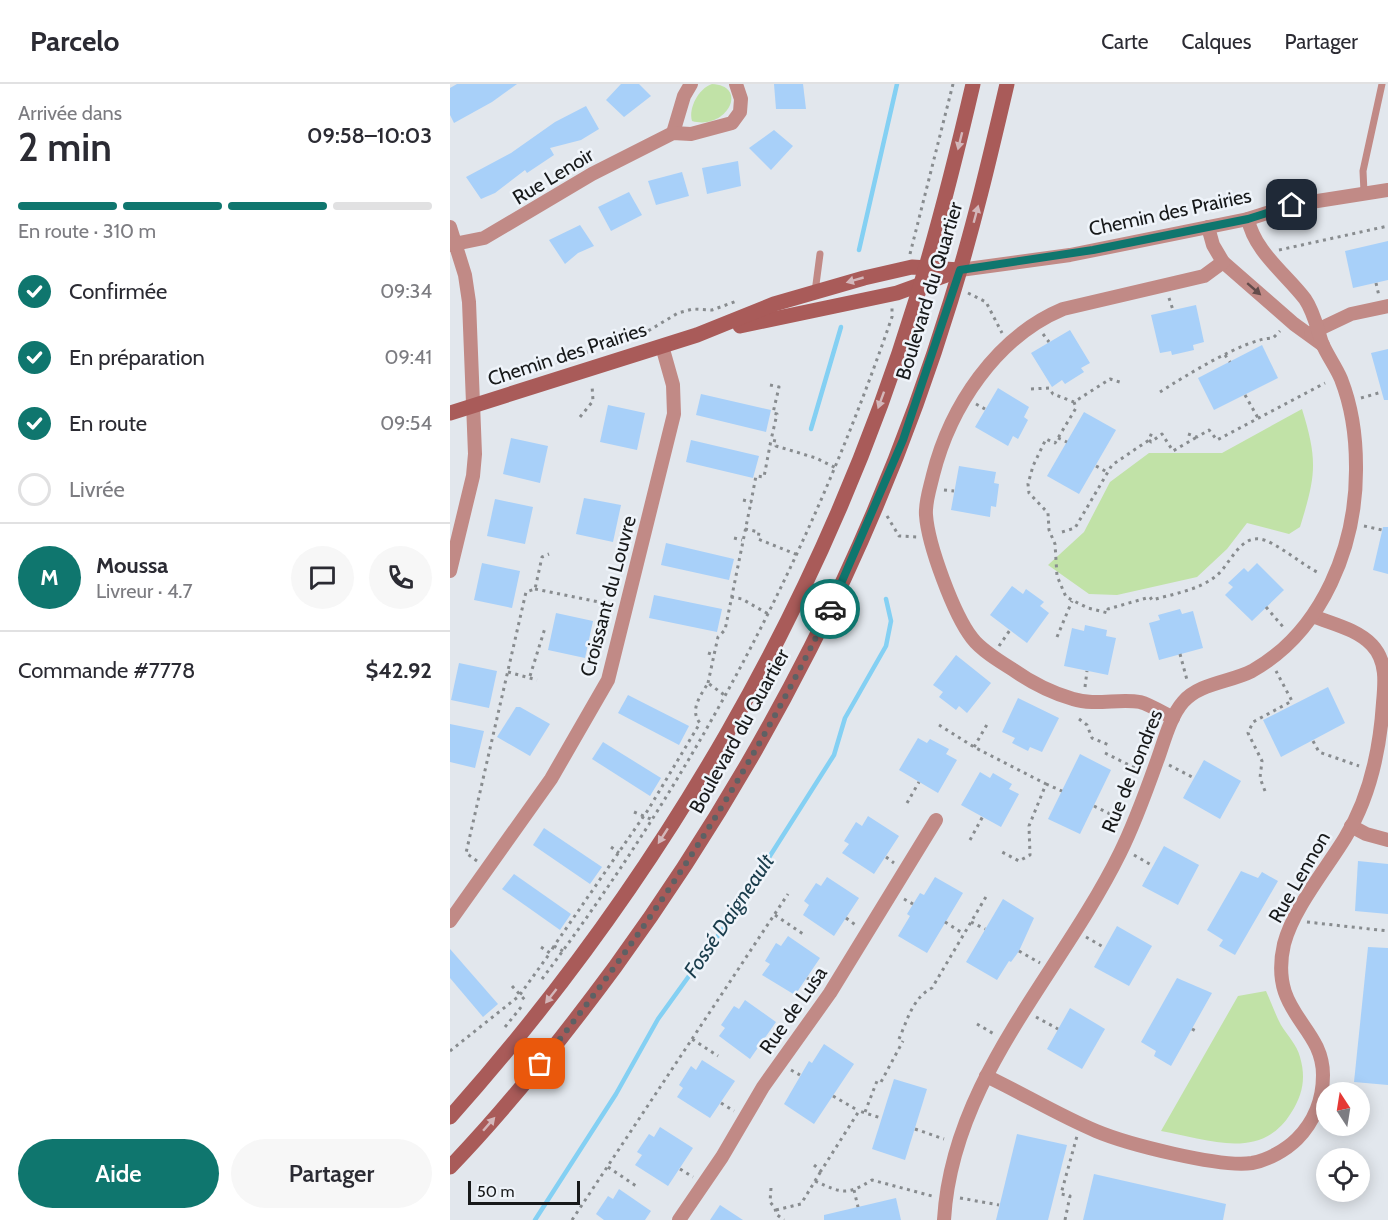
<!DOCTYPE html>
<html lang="fr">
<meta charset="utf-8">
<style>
body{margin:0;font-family:Cabin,sans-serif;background:#f7f7f7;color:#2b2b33;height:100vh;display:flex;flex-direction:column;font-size:22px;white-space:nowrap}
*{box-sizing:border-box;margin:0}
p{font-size:20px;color:#7c7c81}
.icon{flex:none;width:33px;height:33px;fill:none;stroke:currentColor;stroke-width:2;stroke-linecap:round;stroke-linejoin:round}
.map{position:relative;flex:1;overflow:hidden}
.sheet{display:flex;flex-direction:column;background:#fff;width:450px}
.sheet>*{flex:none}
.needle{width:39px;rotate:348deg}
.buttons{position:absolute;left:866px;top:998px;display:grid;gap:12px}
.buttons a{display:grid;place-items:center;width:54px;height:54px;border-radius:50%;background:#fff;box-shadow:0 3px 15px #0003;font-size:30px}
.scale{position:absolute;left:18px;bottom:15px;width:112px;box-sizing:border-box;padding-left:6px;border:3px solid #17191a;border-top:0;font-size:16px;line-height:21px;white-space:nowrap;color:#17191a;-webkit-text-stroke:4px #eff4fa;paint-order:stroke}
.pin{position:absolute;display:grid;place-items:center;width:51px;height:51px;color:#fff;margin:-26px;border-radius:12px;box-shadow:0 3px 9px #0006}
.courier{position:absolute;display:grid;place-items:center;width:60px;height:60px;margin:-30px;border:4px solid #0f766e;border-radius:50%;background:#fff;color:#222;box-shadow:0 2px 8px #0007}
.head em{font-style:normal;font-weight:600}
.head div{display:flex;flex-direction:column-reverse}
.head{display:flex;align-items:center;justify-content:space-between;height:102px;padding:0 18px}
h1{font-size:39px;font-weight:600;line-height:45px}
.bar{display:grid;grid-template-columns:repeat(4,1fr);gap:9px 6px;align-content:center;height:72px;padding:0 18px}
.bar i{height:8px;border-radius:4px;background:#e1e1e2}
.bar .selected{background:#0f766e}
.bar p{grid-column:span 4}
.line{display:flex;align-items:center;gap:15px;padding:0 18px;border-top:2px solid #e1e1e2}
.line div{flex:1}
.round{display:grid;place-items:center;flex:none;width:63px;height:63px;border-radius:32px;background:#f7f7f7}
ol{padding:0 18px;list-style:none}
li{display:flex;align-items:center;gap:18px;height:66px}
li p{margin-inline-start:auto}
li .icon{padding:6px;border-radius:50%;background:#0f766e;color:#fff;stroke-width:4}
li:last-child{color:#7c7c81}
li i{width:33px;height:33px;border:3px solid #e1e1e2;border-radius:50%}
.action{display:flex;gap:12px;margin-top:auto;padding:12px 18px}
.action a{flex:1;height:69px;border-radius:36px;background:#0f766e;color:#fff;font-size:24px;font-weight:600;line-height:69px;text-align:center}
.action a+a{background:#f7f7f7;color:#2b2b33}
header{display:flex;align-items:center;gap:36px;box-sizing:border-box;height:84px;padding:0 30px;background:#fff;border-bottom:2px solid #e1e1e2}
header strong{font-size:28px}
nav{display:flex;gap:33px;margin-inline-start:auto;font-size:21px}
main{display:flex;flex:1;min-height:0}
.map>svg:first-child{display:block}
.green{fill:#c1e2a7}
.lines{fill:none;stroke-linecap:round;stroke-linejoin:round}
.stream{stroke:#84d0f3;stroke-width:4.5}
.building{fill:#a8d0f9}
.path{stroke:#888c8f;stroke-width:3;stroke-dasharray:3 4.5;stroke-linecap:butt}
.lane{stroke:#c18a86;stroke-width:7}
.street{stroke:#c18a86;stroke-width:14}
.secondary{stroke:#a95b59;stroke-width:15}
.oneway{fill:#d3b7ba}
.oneway2{fill:#634c4b}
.done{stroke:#5e6164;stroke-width:6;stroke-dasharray:0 10.8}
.route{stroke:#0f766e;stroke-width:8}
.labels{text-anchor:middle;stroke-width:5;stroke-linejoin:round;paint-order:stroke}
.street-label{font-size:20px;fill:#17191a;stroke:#eff4fa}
.water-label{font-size:21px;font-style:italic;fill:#193c4b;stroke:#eff4fa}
</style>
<header>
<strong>Parcelo</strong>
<nav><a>Carte</a><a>Calques</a><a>Partager</a></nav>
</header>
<main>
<section class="sheet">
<div class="head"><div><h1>2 min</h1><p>Arrivée dans</p></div><em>09:58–10:03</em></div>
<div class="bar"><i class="selected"></i><i class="selected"></i><i class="selected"></i><i></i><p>En route · 310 m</p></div>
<ol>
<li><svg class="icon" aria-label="check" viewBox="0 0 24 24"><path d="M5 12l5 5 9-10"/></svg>Confirmée<p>09:34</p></li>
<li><svg class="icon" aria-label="check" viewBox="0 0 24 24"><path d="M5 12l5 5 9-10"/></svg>En préparation<p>09:41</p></li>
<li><svg class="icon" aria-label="check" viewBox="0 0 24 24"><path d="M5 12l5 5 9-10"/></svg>En route<p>09:54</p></li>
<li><i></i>Livrée</li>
</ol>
<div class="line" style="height:108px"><b class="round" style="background:#0f766e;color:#fff">M</b><div><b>Moussa</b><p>Livreur · 4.7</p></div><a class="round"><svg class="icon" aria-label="chat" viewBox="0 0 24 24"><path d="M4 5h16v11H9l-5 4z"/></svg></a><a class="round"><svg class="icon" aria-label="phone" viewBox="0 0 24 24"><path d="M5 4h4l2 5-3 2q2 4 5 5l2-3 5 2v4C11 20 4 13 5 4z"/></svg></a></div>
<div class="line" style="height:78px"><div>Commande #7778</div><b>$42.92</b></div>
<div class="action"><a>Aide</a><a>Partager</a></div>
</section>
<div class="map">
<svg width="938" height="1136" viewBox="0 0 938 1136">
<rect width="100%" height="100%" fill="#e2e7ed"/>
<g class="green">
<path d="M262 0C300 2 276 47 242 37 238 24 249 4 262 0Z"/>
<path d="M852 325C868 377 866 391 850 443L839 450 797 439 777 465 747 493 667 511 639 510 598 481 634 448 660 398 699 369H772Z"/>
<path d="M816 907C821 918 825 930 831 941 837 951 847 961 850 973 856 994 853 1010 841 1029 811 1078 757 1055 711 1047L788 912Z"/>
</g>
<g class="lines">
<g class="stream">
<path d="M409 166 447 0"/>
<path d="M361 345 391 243"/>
<path d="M85 1136 166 1010 208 935 280 835 384 671 395 634 436 562 441 537 436 515"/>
</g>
</g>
<g class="building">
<path d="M7 0H67L42 18 4 39 0 31V4Z"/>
<path d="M171 0H189L201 12 174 33 156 16Z"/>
<path d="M324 0H353L356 25H326Z"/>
<path d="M136 22 149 45 131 56 100 64 104 71 77 89 75 86 45 109 31 115 16 93 61 69 105 38Z"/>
<path d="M324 46 343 62 321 86 299 64Z"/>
<path d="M288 77 291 102 257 110 252 84Z"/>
<path d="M232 88 239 112 206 121 198 97Z"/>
<path d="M179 108 192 131 161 147 148 123Z"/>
<path d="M130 141 144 162 128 169 115 180 99 156Z"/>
<path d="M938 157V196L903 204 895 167Z"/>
<path d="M746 221 754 258 743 261 744 266 722 271 721 267 710 269 701 231Z"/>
<path d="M620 246 640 279 631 284 634 288 615 300 612 296 602 303 581 269Z"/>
<path d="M812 261 828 294 764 326 748 294Z"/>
<path d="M938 265V316H934L921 269Z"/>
<path d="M548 304 579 323 574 333 578 336 568 355 563 352 558 362 525 343Z"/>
<path d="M251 310 321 326 316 348 246 331Z"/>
<path d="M158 321 195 329 187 366 150 358Z"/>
<path d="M634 328 666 346 629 410 597 392Z"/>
<path d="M61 354 98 362 90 399 53 390Z"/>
<path d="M241 356 309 372 303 394 236 378Z"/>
<path d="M509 382 546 388 544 399 549 400 546 423 541 422 540 433 501 426Z"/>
<path d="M134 414 171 421 163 458 126 450Z"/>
<path d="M45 415 83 423 75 460 37 452Z"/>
<path d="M933 443H938V490L923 486Z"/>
<path d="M216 459 284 475 279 496 211 481Z"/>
<path d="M32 479 70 487 62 524 24 516Z"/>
<path d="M807 479 834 506 802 537 775 511 783 503 778 499 794 484 798 488Z"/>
<path d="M562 502 573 510 576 505 594 518 590 522 599 529 577 559 540 531Z"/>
<path d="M204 511 272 525 267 548 199 534Z"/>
<path d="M730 525 732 530 743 527 753 564 709 576 699 539 710 536 708 531Z"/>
<path d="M106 529 143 537 135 574 98 566Z"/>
<path d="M635 541 657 546 656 552 666 554 658 591 614 582 622 544 634 547Z"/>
<path d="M506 571 541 599 517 629 509 622 506 626 489 613 493 608 483 601Z"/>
<path d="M9 579 47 587 39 624 1 616Z"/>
<path d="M878 603 895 639 831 673 813 636Z"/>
<path d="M178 611 239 642 229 661 168 629Z"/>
<path d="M568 614 609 634 592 668 580 663 578 667 562 659 565 654 552 648Z"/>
<path d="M66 623H70L100 640 80 672 47 653Z"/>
<path d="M0 640 34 647 25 684 0 678Z"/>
<path d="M468 654 477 659 480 655 499 665 496 670 507 676 488 709 449 686Z"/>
<path d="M153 658 211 694 200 712 142 675Z"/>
<path d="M630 670 661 686 630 750 598 735Z"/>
<path d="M754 676 791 697 770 735 733 714Z"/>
<path d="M530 688 540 694 543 689 562 700 559 705 569 710 551 743 511 721Z"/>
<path d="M418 732 449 752 424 790 392 769 399 760 394 757 406 738 412 742Z"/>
<path d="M94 744 152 783 140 800 83 761Z"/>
<path d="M714 762 749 781 728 821 692 802Z"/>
<path d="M908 777 938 780V830L905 827Z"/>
<path d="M791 787 808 794 812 788 828 797 785 871 769 862 773 856 757 846Z"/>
<path d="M64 790 121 830 110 846 52 805Z"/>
<path d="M377 793 409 814 384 852 353 831 359 821 354 817 366 799 371 802Z"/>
<path d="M485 793 513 809 477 869 448 852 460 832 457 830 470 809 474 811Z"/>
<path d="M553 815 584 834 569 867 561 878 559 877 547 896 516 878Z"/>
<path d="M667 842 702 862 679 902 644 883Z"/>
<path d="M338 852 370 874 345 911 312 891 320 880 315 877 326 859 331 862Z"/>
<path d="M918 863 938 864V1001L904 998Z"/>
<path d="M0 865 48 920 33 933 0 894Z"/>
<path d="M727 894 762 909 721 982 704 972 706 967 691 958Z"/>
<path d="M295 916 326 938 300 975 269 952 275 944 271 941 284 922 289 925Z"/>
<path d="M620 924 655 945 632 985 597 965Z"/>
<path d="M374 960 404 980 364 1040 334 1020 359 977 362 979Z"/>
<path d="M252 976 285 997 260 1034 227 1013 233 1004 229 1001 241 982 246 986Z"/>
<path d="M444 995 477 1005 455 1076 422 1065Z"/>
<path d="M210 1043 243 1064 218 1102 185 1081 192 1071 187 1068 199 1050 204 1053Z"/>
<path d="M567 1050 617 1061 598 1136H546Z"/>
<path d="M644 1090 776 1120 773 1136H633Z"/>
<path d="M169 1105 201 1127 195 1136H154L146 1130 158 1112 163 1115Z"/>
<path d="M446 1114 451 1136H374V1131Z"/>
<path d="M270 1121 293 1136H260Z"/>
</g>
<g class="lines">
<g class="path">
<path d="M829 166 938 142"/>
<path d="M460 170 503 0"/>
<path d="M926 199 929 212"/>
<path d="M518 209 536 218 552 249"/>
<path d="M719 214 723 226"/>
<path d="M593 250 599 258"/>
<path d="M775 271 780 278"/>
<path d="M42 299 193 250 228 229 243 225 262 226 287 217"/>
<path d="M320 301 329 303 323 329 327 330 321 356"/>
<path d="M581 305 599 304 603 310 624 318 660 295 673 299"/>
<path d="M710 308C735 292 796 254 823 254L830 247"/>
<path d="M795 311 808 334"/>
<path d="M911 314 932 308"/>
<path d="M624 318 626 324 605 359 596 355 583 382 578 400 579 409 598 429 599 446 605 460 607 492 616 513 638 524 658 529V525L700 513 702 516C723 510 749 506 766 492 780 481 789 452 810 455 825 457 852 481 869 489"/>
<path d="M526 320 535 325"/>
<path d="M130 333 143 317 142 301"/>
<path d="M738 350 747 353 759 346 767 356 875 299"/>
<path d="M608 354 617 358"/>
<path d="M699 356 701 358 712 350 723 367 747 353"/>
<path d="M646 382 657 388"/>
<path d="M494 406 504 407"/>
<path d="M293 416 301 418 306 392 314 393 321 356 326 357V362L366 374 386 384"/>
<path d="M437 432 449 452 467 453"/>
<path d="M914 442 932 446"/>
<path d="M295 445 309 448 308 455 348 471"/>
<path d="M612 448 625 444 662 381 699 356 702 348"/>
<path d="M284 454 292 456"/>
<path d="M85 505 164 521"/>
<path d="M281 513 292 515 320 531"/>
<path d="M816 523 834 544"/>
<path d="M607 553 622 517"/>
<path d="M549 562 560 546"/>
<path d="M258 569 264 571 268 553 275 546 301 418"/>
<path d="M730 570 737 596"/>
<path d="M58 588 87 596"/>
<path d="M80 592 95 544"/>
<path d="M258 599 264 571"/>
<path d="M635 603 637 587"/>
<path d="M629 635 637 641 642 654 659 661"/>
<path d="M489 641 524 663 596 700 579 742 580 771 569 777 552 768"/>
<path d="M863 657 869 668 909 682"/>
<path d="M524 663 539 637"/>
<path d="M655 669 689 686"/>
<path d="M719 681 744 694"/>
<path d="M596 700 612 707"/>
<path d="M815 707 810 694 812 677 798 649 803 638 842 617 826 587"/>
<path d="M457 719 469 698"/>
<path d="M644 722 670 735"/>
<path d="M184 728 203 736"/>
<path d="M520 756 533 732"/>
<path d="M161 763 169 769"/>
<path d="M684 771 703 782"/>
<path d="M436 773 444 779"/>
<path d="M27 777 16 769 76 508 85 505 92 473 99 470"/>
<path d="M454 815 463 820"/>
<path d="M325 831 353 850"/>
<path d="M396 834 407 842"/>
<path d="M495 838 514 850"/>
<path d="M521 838 535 845"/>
<path d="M857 838 938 847"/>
<path d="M636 853 655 864"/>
<path d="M91 863 100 869 104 862"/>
<path d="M113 867 104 862 198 726 250 639C239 626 251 611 258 599L277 613"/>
<path d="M569 867 590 879"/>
<path d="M357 894 370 902"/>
<path d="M92 895C245 691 359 474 442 233V224"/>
<path d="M62 902 76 917"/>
<path d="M586 933 608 945"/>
<path d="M527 940 544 950"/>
<path d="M55 943 72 922"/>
<path d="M742 945 748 948"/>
<path d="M242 955 338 810"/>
<path d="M449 955C457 937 463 913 482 904L537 811"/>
<path d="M313 957 324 965"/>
<path d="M0 967 69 912 100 869"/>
<path d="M341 986 350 991"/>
<path d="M383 1012 409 1027"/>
<path d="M271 1019 284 1027"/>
<path d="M415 1028 427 997 431 998 453 957"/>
<path d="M465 1045 494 1055"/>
<path d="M364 1081 371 1087 409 1027 431 1034"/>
<path d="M158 1083 186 1102"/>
<path d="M230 1085 243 1093"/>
<path d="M365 1097C392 1109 396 1112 422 1096L482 1112"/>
<path d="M321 1104 320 1118 325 1124 326 1130 334 1136"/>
<path d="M404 1106 408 1123"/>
<path d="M510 1114 549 1121"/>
<path d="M326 1126 351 1120 371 1087"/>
<path d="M122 1136 242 955 268 972"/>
<path d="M615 1136 620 1112 611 1110 627 1052"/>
</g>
<g class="lane">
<path d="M914 108 913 87 932 0"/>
<path d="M365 208 370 170"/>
</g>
<g class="street">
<path d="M223 49 234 12 241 0"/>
<path d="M0 143 15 191 19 218 25 370 23 392 0 487"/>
<path d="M758 143 763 161 773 178 844 240 873 261"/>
<path d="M0 161 34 154 142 90 223 49 241 50 282 39 290 28 291 15 286 0"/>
<path d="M510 186 620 171 798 135 842 121 938 106"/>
<path d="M861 249 901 230 938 222"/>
<path d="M723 634C713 629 701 621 690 618 670 614 645 622 623 615 602 609 579 597 562 585 549 577 531 566 522 554 504 531 478 461 476 431 475 418 480 404 483 391 500 323 546 253 613 225L754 192 773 178"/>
<path d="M901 742 916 750 938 756"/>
<path d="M0 837 101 695 158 596 224 330 223 301 212 262"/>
<path d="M536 992C572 1009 608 1031 646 1047 677 1060 770 1084 802 1079 818 1076 836 1066 847 1055 864 1038 873 1015 873 991 873 940 818 930 834 860 843 825 876 785 895 754 920 713 930 666 933 619 935 598 937 577 922 561 907 545 882 540 863 532"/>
<path d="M229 1136 272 1073 313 1003 380 909 486 736"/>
<path d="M494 1136C502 995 610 891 670 769 685 739 696 708 707 677 714 658 720 633 733 618 749 599 781 598 802 587 873 547 907 461 906 382 906 353 902 323 891 295 886 283 877 271 872 259 867 244 864 228 855 215 836 190 804 167 798 135"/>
</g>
<g class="secondary">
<path d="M290 242 447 209 505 188"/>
<path d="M0 329 247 251 324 220 414 194 462 183 510 186"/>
<path d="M0 1033C209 799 374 517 466 216 488 145 506 73 523 0"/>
<path d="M0 1083C60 1021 114 952 165 883 312 681 428 455 501 216 523 145 540 73 557 0"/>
</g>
</g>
<defs><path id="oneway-solid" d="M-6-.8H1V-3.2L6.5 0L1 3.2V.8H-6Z" transform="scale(1.5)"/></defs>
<g class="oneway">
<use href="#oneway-solid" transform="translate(510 57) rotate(104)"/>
<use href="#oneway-solid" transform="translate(526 130) rotate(-75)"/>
<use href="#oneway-solid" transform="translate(405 196) rotate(164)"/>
<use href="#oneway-solid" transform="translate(431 316) rotate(110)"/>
<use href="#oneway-solid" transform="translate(213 752) rotate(123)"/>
<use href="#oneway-solid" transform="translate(101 912) rotate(128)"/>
<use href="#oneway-solid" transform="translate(39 1040) rotate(-49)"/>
</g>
<use class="oneway2" href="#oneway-solid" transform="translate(804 205) rotate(41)"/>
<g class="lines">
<path class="done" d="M90 980C203 840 301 688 380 525"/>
<path class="route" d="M380 525 453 356 510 186 643 166 798 135 842 121"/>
</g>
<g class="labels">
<g class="street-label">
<text transform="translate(103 92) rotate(-31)" y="7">Rue Lenoir</text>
<text transform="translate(720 128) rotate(-12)" y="7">Chemin des Prairies</text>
<text transform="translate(479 207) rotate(-73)" y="7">Boulevard du Quartier</text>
<text transform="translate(117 270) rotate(-18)" y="7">Chemin des Prairies</text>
<text transform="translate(158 512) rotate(-75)" y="7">Croissant du Louvre</text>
<text transform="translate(289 647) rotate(-61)" y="7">Boulevard du Quartier</text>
<text transform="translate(682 687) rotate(-68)" y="7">Rue de Londres</text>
<text transform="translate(849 793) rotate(-60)" y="7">Rue Lennon</text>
<text transform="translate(343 926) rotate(-55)" y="7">Rue de Lusa</text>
</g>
<g class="water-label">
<text transform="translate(279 832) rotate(-56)" y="7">Fossé Daigneault</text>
</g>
</g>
</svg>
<div class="buttons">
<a><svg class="needle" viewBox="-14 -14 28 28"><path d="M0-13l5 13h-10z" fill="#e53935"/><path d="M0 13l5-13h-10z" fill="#7c7c81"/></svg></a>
<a><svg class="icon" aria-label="locate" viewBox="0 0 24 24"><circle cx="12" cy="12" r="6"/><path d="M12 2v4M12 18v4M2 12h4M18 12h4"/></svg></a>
</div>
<div class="scale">50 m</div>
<div class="pin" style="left:90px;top:980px;background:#ea580c"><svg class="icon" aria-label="bag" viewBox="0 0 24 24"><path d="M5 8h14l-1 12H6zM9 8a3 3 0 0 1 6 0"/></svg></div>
<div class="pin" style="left:842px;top:121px;background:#1f2937"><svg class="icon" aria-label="home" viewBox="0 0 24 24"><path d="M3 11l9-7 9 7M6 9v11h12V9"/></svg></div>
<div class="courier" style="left:380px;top:525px"><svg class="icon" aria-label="car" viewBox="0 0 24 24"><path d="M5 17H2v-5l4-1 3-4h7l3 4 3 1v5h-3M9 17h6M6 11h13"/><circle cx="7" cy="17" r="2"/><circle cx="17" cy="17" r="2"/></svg></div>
</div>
</main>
